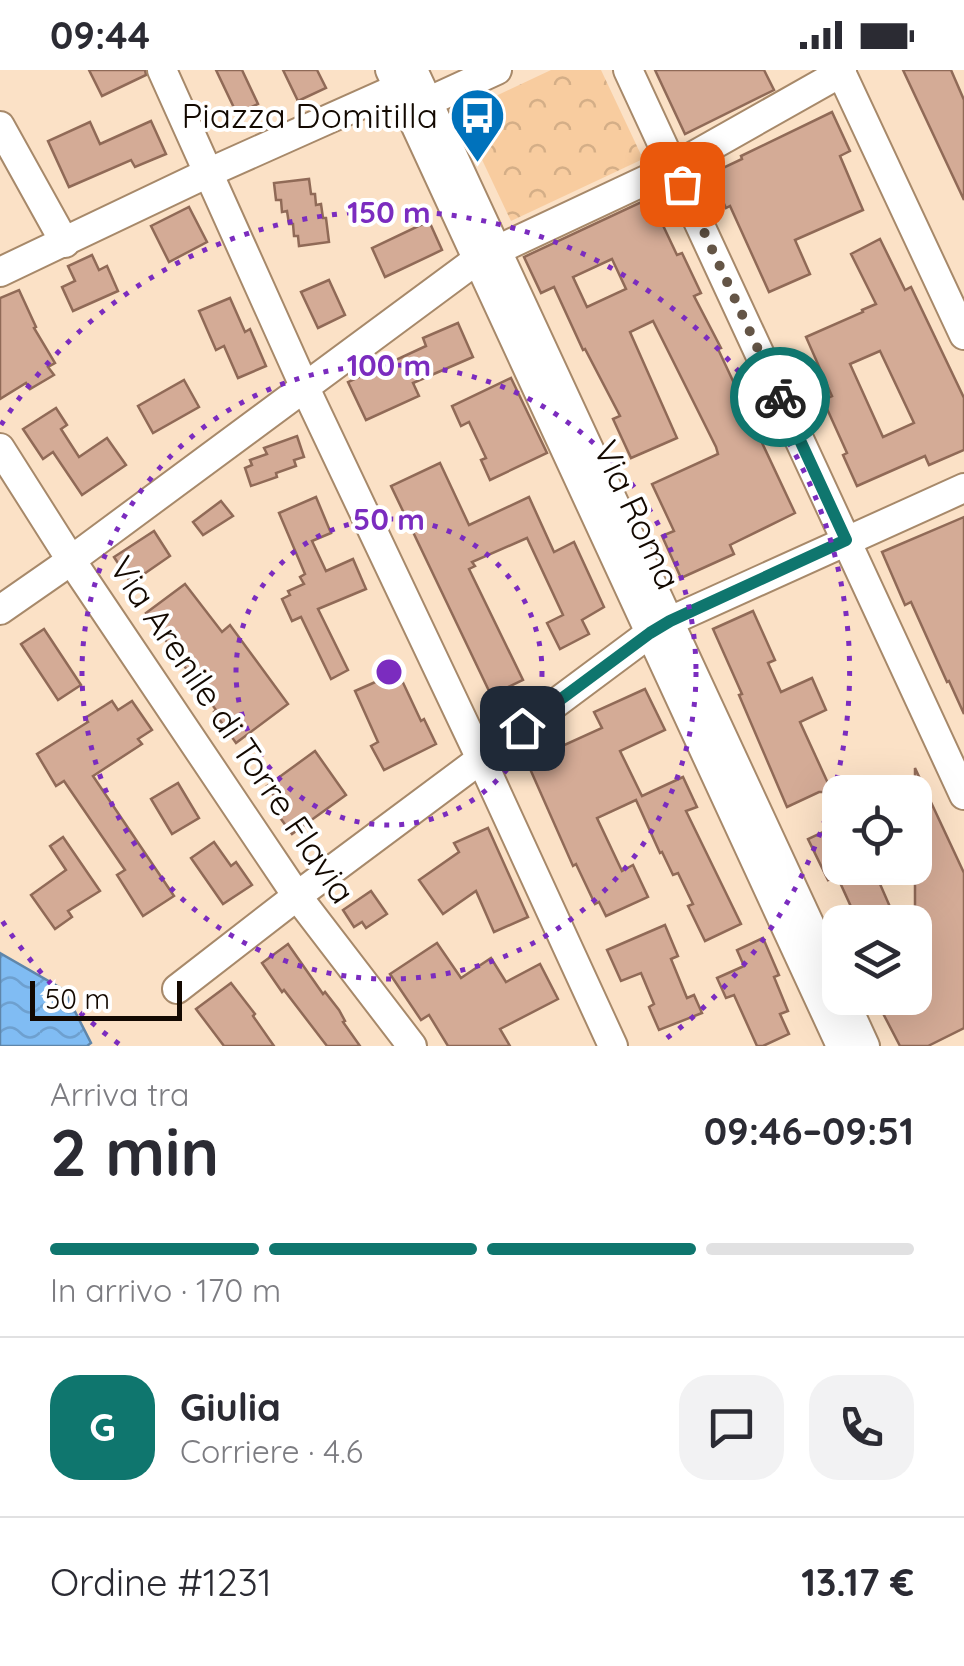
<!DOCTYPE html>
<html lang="it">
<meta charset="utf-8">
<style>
body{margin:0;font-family:Quicksand,sans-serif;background:#f2f2f3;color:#2b2b33;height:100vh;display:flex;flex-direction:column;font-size:38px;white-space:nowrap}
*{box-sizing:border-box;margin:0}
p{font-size:32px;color:#7c7c81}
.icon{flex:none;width:55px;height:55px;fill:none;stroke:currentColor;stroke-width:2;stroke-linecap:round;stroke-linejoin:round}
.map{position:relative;height:976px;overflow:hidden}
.panel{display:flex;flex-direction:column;background:#fff;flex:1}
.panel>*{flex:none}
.buttons{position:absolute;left:822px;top:705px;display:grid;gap:20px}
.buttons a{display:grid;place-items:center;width:110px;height:110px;border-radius:20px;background:#fff;box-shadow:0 10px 40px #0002;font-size:50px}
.scale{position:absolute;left:30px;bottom:25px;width:152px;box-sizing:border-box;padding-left:10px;border:5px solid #130901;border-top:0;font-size:28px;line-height:35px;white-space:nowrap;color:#130901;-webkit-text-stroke:8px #fff;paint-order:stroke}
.pin{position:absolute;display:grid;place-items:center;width:85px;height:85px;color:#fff;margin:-42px;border-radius:20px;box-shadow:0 5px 15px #0006}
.courier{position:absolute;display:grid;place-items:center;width:100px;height:100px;margin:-50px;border:8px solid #0f766e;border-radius:50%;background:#fff;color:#222;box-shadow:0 2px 12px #0007}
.overview em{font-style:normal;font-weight:800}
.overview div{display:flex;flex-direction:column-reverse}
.overview{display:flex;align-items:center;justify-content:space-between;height:170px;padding:0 50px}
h1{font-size:65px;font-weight:800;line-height:75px}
.bar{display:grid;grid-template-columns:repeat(4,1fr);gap:15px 10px;align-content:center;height:120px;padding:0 50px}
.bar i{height:12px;border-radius:8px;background:#e1e1e2}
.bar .on{background:#0f766e}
.bar p{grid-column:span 4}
.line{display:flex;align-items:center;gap:25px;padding:0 50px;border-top:2px solid #e1e1e2}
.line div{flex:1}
.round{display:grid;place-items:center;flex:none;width:105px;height:105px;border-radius:30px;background:#f2f2f3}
.status{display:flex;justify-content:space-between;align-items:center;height:70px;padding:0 50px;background:#fff;direction:ltr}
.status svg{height:28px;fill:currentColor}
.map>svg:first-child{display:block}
.park{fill:url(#park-crowns)}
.water{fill:url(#water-waves);stroke:#5f86aa;stroke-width:2.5}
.building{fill:#d4ab96;stroke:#906a57;stroke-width:2.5;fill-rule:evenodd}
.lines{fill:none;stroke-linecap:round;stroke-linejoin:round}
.minor-casing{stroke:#a7896a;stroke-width:32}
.minor{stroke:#fff;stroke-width:28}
.done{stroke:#645546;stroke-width:10;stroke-dasharray:0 18}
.route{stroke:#0f766e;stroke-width:12}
.ring{fill:none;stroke:#7b2cbf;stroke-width:5;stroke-dasharray:5 10}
.labels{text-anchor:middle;stroke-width:8;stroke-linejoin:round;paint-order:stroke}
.poi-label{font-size:35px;fill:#130901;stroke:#fff;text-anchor:end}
.street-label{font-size:35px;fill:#130901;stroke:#fff}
.centre{fill:#7b2cbf;stroke:#fff;stroke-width:5}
.ring-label{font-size:30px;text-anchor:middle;font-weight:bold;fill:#7b2cbf;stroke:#fff;stroke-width:8;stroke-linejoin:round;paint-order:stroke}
</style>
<div class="status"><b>09:44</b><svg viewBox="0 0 49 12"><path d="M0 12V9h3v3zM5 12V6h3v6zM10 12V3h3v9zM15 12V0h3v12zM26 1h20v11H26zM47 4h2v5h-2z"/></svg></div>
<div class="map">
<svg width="964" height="976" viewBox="0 0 964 976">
<defs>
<pattern id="park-crowns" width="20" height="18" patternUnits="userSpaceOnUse" patternTransform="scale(2.5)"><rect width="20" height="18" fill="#f8cc9f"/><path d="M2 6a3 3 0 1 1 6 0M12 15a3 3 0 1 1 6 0" fill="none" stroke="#d4ae87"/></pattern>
<pattern id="water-waves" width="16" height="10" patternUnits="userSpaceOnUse" patternTransform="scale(2.5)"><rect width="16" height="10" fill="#80bcf3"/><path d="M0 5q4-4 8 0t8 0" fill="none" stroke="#6ea0cf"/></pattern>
</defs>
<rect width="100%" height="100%" fill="#fbe1c6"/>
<path class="park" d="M551 0H601L643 89 511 151 460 43Z"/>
<path class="water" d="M0 883 64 920 91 973 87 976H0Z"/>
<g class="building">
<path d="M89 0H145L146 5 102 26Z"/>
<path d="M216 0H242L258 34 237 44Z"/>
<path d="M283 0H317L326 18 298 31Z"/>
<path d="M655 0H764L774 20 685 64Z"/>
<path d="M903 0H951L964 30V130Z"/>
<path d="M832 42 850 81 840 86 863 140 795 170 810 204 769 222 730 136 726 138 710 104 742 89 741 86Z"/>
<path d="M151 51 166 84 135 97 131 90 69 117 48 71 90 52 100 74Z"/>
<path d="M309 109 311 124H315L316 135 321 134 323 148H326L329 172 299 176 298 166H294L293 154H289L287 141 282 142 281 130H276L274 113Z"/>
<path d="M650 128 677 185 682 183 701 223 694 226 721 278 718 279 795 443 730 475 734 484 681 508 662 466 674 461 652 414 718 384 716 377 653 251 630 262 677 368 631 388 613 349 620 346 585 279 583 280 554 217 541 223 524 187ZM612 189 626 219 587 237 573 207Z"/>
<path d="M189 137 207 172 169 192 151 156Z"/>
<path d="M429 151 442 180 385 207 372 178Z"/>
<path d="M880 169 905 220 911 217 964 328V380L929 395 925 386 857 416 843 385 847 383 823 330 832 326 806 267 863 242 862 240 876 234 851 184ZM880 281 914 353 883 367 850 294Z"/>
<path d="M92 185 99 200 107 196 118 221 73 241 62 217 75 211 68 196Z"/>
<path d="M329 210 345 245 318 258 301 222Z"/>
<path d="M19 220 36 257 34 258 55 293 48 297 54 305 30 319 26 313 0 329V228Z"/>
<path d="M230 228 245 262 250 259 266 296 238 308 224 276 216 280 199 241Z"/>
<path d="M458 253 473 287 413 313 419 326 366 350 348 312 426 276 423 268Z"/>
<path d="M511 308 547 383 490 410 481 390 486 388 469 352 461 356 452 336Z"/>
<path d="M184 310 199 337 153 363 138 336Z"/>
<path d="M56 338 67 355 61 359 79 387 107 368 126 395 82 425 53 382 43 389 23 359Z"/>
<path d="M297 366 304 387 294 390 296 396 276 403 277 407 251 416 245 398 252 395 250 390 267 384 264 378Z"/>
<path d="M440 393 469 455 529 427 554 482 574 472 604 537 582 550 589 564 560 579 547 553 563 545 527 468 472 492 475 496 469 499 523 610 491 625 391 416Z"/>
<path d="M316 427 331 463 312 471 326 501 353 489 366 519 318 539 348 600 331 609 301 547 292 551 282 529 290 525 288 521 304 514 300 507 305 504 279 443Z"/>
<path d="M221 431 233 446 203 465 193 452Z"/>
<path d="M964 447V644L949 611 947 612 911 532 905 535 882 482Z"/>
<path d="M154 461 170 486 131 513 114 487Z"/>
<path d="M185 514 222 562 230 555 288 634 236 673 214 642 216 640 146 543Z"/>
<path d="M753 541 775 590 768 593 781 622 812 608 826 640 800 652 832 722H819L787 737 739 625 742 624 713 559Z"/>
<path d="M44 559 81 615 58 630 21 574Z"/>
<path d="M398 602 421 651 424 649 436 674 384 700 371 676 378 672 355 621Z"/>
<path d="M645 619 665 660 620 681 642 726 683 707 697 737 686 741 741 854 705 871 688 836 693 834 678 803 673 805 662 782 660 783 636 730 597 748 622 801 633 795 648 827 606 846 599 832 595 834 576 794 573 796 527 692 602 658 594 642Z"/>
<path d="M112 631 118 640 132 631 152 660 138 669 142 674 93 706 174 826 143 846 117 805 125 800 64 711 56 716 37 684 88 652 85 648Z"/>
<path d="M315 681 346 725 292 764 270 734 276 729 267 716Z"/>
<path d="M915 698 964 803V958L928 976H900L875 928H915V810L910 798H915Z"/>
<path d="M178 713 199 748 172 764 151 729Z"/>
<path d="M840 754V798H873L894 846 878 852H858L837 806 828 810 808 769Z"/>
<path d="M488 758 528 847 494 862 476 821 443 844 419 810 459 782 454 773Z"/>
<path d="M63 767 100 821 68 841 72 847 55 859 31 825 66 800 50 776Z"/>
<path d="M214 772 231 796 236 792 252 815 223 834 191 788Z"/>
<path d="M371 821 387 844 366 858 362 852 354 857 343 840Z"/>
<path d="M665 855 678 886 671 889 687 928 694 925 702 943 659 960 649 937 654 934 641 903 621 911 607 880Z"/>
<path d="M763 868 779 905 774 907 788 941 780 944 789 964 763 976H757L734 925 726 928 717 908 744 896 737 880Z"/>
<path d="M437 873 461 908 491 888 506 912 540 894 558 929 500 959 510 976H448L429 945 421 950 390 904Z"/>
<path d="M288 874 323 924 325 922 339 940 345 951 343 952 360 976H327L284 920 282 922 262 893Z"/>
<path d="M231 913 255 944 253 946 274 976H224L196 939Z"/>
</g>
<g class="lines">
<defs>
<g id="minor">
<path d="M162 0 305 318 481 689 613 976"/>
<path d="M390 0 841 976"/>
<path d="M413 0 840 920"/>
<path d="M628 0 964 725"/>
<path d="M840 0 964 265"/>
<path d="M412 39 497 0"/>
<path d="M0 56 65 173"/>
<path d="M0 202 210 102 416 10"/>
<path d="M0 378 71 490 297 826 412 976"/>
<path d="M0 540 59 499 478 189 674 97 842 2"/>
<path d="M177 919 297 826 650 563 670 551 964 418"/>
<path d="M843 928 865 976"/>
</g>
</defs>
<use href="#minor" class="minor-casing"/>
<use href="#minor" class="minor"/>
</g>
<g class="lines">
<path class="done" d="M682 114 780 327"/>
<path class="route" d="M522 658 650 563 670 551 846 470 780 327"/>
</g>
<g class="ring">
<circle cx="389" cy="602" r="153"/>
<circle cx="389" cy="602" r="307"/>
<path d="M119 974A460 460 0 0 1 1 849M1 355A460 460 0 1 1 659 974"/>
</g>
<defs>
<symbol id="bus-pin" viewBox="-11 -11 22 30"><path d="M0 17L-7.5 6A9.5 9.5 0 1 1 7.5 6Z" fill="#0072bc" stroke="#fff"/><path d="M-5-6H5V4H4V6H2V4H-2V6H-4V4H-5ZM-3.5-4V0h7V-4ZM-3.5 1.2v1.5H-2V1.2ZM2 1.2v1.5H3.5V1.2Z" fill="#fff"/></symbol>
</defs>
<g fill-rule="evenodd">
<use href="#bus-pin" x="446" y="14" width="63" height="86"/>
</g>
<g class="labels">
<g class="poi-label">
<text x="438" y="58">Piazza Domitilla</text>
</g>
<g class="street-label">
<text transform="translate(637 445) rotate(65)" y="12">Via Roma</text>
<text transform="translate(232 660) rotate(56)" y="12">Via Arenile di Torre Flavia</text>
</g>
</g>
<circle cx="389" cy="602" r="15" class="centre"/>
<g class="ring-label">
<text x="389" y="153">150 m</text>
<text x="389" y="306">100 m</text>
<text x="389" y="460">50 m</text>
</g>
</svg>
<div class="buttons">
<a><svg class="icon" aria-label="locate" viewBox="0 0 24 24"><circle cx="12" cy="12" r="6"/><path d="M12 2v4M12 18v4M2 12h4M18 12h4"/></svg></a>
<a><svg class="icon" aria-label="layers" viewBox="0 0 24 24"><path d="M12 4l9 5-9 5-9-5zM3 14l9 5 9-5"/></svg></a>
</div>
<div class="scale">50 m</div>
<div class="pin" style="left:682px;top:114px;background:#ea580c"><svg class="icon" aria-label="bag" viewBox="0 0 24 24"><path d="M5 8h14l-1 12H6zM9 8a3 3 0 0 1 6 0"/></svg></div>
<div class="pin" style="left:522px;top:658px;background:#1f2937"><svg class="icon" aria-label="home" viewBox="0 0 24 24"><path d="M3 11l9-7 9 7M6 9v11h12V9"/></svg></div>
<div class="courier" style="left:780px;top:327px"><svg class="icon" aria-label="bike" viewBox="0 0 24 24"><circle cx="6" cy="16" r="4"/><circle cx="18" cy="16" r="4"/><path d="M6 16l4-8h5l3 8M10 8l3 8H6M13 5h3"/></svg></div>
</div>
<section class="panel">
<div class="overview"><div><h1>2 min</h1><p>Arriva tra</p></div><em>09:46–09:51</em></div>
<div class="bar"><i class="on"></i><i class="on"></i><i class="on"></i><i></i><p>In arrivo · 170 m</p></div>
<div class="line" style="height:180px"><b class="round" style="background:#0f766e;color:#fff">G</b><div><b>Giulia</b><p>Corriere · 4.6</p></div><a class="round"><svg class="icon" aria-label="chat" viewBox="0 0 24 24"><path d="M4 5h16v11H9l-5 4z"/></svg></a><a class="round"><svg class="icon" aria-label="phone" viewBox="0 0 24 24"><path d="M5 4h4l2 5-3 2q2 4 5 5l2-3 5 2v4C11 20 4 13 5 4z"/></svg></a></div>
<div class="line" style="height:130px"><div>Ordine #1231</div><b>13.17 €</b></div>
</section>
